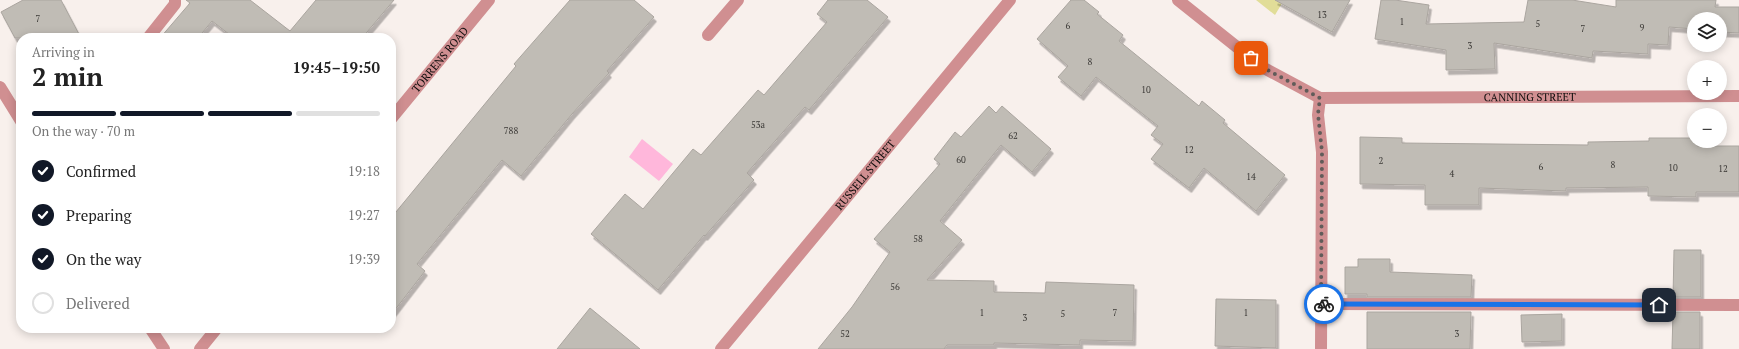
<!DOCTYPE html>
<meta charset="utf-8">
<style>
body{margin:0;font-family:"PT Serif",serif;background:#f6f6f6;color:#222;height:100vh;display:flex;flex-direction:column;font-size:15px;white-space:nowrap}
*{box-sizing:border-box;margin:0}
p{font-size:13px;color:#767676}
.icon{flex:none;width:22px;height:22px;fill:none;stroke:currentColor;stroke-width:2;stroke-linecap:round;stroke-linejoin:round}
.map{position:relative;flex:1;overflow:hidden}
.details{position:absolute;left:16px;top:33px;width:380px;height:300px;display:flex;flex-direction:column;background:#fff;border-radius:16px;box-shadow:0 2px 10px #0003}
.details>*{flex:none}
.tools{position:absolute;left:1687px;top:12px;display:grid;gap:8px}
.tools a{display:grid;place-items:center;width:40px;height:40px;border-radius:50%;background:#fff;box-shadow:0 2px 10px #0003;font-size:20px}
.pin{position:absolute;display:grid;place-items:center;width:34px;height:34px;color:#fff;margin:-17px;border-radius:8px;box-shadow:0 2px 6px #0006}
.courier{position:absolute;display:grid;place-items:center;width:40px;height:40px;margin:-20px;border:3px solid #1a73e8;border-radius:50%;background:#fff;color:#222;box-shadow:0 1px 5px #0007}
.summary em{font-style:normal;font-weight:700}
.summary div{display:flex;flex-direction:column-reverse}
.summary{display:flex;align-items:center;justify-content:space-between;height:68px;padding:0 16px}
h1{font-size:26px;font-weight:700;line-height:30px}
.bar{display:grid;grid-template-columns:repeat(4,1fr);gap:6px 4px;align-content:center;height:48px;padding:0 16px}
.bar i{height:5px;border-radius:3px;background:#e0e0e0}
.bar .active{background:#111827}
.bar p{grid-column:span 4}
ol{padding:0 16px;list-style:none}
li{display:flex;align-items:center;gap:12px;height:44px}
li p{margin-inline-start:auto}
li .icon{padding:4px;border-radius:50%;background:#111827;color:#fff;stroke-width:4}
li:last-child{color:#767676}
li i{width:22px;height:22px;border:2px solid #e0e0e0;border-radius:50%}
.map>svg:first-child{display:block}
.green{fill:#e1dd98}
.water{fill:#ffb7db}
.building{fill:#c0bcb5;stroke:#aaa59f;filter:url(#shadow)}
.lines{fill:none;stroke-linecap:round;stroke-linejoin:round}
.minor{stroke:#d08f91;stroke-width:12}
.done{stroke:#615c5a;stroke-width:4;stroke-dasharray:0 7.2}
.route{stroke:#1a73e8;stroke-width:5}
.labels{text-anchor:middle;stroke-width:3.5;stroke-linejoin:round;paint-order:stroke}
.number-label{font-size:9px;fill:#3b3936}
.street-label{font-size:11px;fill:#0f0d0c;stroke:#fff}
</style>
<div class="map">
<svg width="1739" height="349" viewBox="0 0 1739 349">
<defs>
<filter id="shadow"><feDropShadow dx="2.5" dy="4.5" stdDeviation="0" flood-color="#0004"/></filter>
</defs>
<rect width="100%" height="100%" fill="#f8f0ec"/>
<path class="green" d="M1256 0H1284L1275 15Z"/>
<path class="water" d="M642 139 673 164 659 181 629 157Z"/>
<g class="building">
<path d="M23 0H61L81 38H15L1 12Z"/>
<path d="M186 0H250L290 31 316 0H394L362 38H234L212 21 198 38H160L190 3Z"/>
<path d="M570 0H634L654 17 607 71 609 73 572 114 521 176 502 160 417 264 425 271 391 315V218L516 66 514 64Z"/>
<path d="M828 0H867L888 17 809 110 805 107 747 173 754 180 705 236 704 235 658 290 591 234 625 194 643 209 693 149 701 155 758 90 764 95 827 22 817 14Z"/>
<path d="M1071 0H1084L1099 12 1097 14 1123 35 1119 41 1199 106 1202 101 1225 120 1223 123 1285 175 1256 211 1204 168 1189 188 1151 159 1163 144 1151 135 1158 126 1096 77 1081 96 1058 77 1068 66 1037 39Z"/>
<path d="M1275 0H1350L1332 32Z"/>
<path d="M1381 0H1395L1429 5 1426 24 1524 22 1528 0H1572L1616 7V0H1716L1715 7H1739V33L1720 32V19H1694V29L1669 27 1668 45 1648 44V54L1593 51 1592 58 1494 43 1495 69 1446 70V50L1375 39Z"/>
<path d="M989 106 996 113 1002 106 1051 149 1032 172 1001 145 940 221 962 240 927 280 994 281V292L1045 293 1046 282 1134 285 1133 341 1080 340V345L994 343V345H947L944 349H818L852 307 890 252 874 239 940 164 934 159 955 132 961 137Z"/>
<path d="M1360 137 1402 138V143L1588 145V142L1649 141V138H1694V141H1697V146H1739V192H1696V197L1648 196V187L1566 188V191L1479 188V205H1425V185L1360 184Z"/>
<path d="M1674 250H1701V297H1673Z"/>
<path d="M1358 259H1390V272L1472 275 1471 297H1367V294H1345V267H1358Z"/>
<path d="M1216 299 1276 300V348L1215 346Z"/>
<path d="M590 308 640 349H557Z"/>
<path d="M1367 312H1471L1470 349H1367Z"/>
<path d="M1673 312H1700V349H1672Z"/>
<path d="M1562 314V341L1522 342 1521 315Z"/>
</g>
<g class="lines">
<g class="minor">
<path id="s1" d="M1178 0 1262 67 1320 98 1739 96"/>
<path d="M708 35 738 0"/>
<path d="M148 38 175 4V0"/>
<path d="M0 87 21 121"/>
<path d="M1320 98 1318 115 1322 152 1321 349"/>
<path id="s2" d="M391 119 489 0"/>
<path d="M1321 304 1739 305"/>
<path d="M150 328 164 349"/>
<path d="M200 349 217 328"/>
<path id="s3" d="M721 349 1010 0"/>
</g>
</g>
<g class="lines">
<path class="done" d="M1251 58 1262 67 1320 98 1318 114 1322 152 1321 304H1324"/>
<path class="route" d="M1324 304 1659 305"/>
</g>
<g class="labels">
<g class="number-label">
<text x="1322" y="18">13</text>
<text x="38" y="22">7</text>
<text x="1402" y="25">1</text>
<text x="1538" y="27">5</text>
<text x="1068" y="29">6</text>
<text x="1642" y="31">9</text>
<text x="1583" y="32">7</text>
<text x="1470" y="49">3</text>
<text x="1090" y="65">8</text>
<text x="1146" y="93">10</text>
<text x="758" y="128">53a</text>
<text x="511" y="134">788</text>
<text x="1013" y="139">62</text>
<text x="1189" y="153">12</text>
<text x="961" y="163">60</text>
<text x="1381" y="164">2</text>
<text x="1613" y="168">8</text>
<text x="1541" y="170">6</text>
<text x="1673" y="171">10</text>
<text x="1723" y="172">12</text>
<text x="1452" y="177">4</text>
<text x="1251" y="180">14</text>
<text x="918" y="242">58</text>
<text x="895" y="290">56</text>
<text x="982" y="316">1</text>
<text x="1115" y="316">7</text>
<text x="1246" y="316">1</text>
<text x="1063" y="317">5</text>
<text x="1025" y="321">3</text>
<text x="845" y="337">52</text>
<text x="1457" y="337">3</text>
</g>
<g class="street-label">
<text dy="4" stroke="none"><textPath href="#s2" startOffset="77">TORRENS ROAD</textPath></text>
<text dy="4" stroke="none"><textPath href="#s1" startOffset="383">CANNING STREET</textPath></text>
<text dy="4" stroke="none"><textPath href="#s3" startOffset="226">RUSSELL STREET</textPath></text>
</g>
</g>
</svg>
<div class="tools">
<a><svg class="icon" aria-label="layers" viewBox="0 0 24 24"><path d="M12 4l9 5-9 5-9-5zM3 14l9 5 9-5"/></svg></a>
<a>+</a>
<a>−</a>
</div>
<div class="pin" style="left:1251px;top:58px;background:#ea580c"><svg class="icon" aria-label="bag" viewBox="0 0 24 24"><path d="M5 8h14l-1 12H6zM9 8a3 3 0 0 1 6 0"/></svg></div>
<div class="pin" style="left:1659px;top:305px;background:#1f2937"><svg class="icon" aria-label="home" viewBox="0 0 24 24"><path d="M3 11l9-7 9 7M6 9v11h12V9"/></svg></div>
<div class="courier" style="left:1324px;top:304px"><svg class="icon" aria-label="bike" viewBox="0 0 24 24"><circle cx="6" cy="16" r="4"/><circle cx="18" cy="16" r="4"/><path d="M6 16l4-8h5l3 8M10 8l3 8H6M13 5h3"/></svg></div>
<section class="details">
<div class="summary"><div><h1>2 min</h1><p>Arriving in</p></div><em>19:45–19:50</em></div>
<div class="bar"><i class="active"></i><i class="active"></i><i class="active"></i><i></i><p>On the way · 70 m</p></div>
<ol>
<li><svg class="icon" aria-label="check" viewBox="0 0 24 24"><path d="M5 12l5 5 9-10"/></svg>Confirmed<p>19:18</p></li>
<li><svg class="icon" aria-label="check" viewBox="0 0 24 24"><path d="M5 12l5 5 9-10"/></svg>Preparing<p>19:27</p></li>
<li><svg class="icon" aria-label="check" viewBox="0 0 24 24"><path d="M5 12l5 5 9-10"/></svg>On the way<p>19:39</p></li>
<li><i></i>Delivered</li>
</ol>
</section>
</div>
